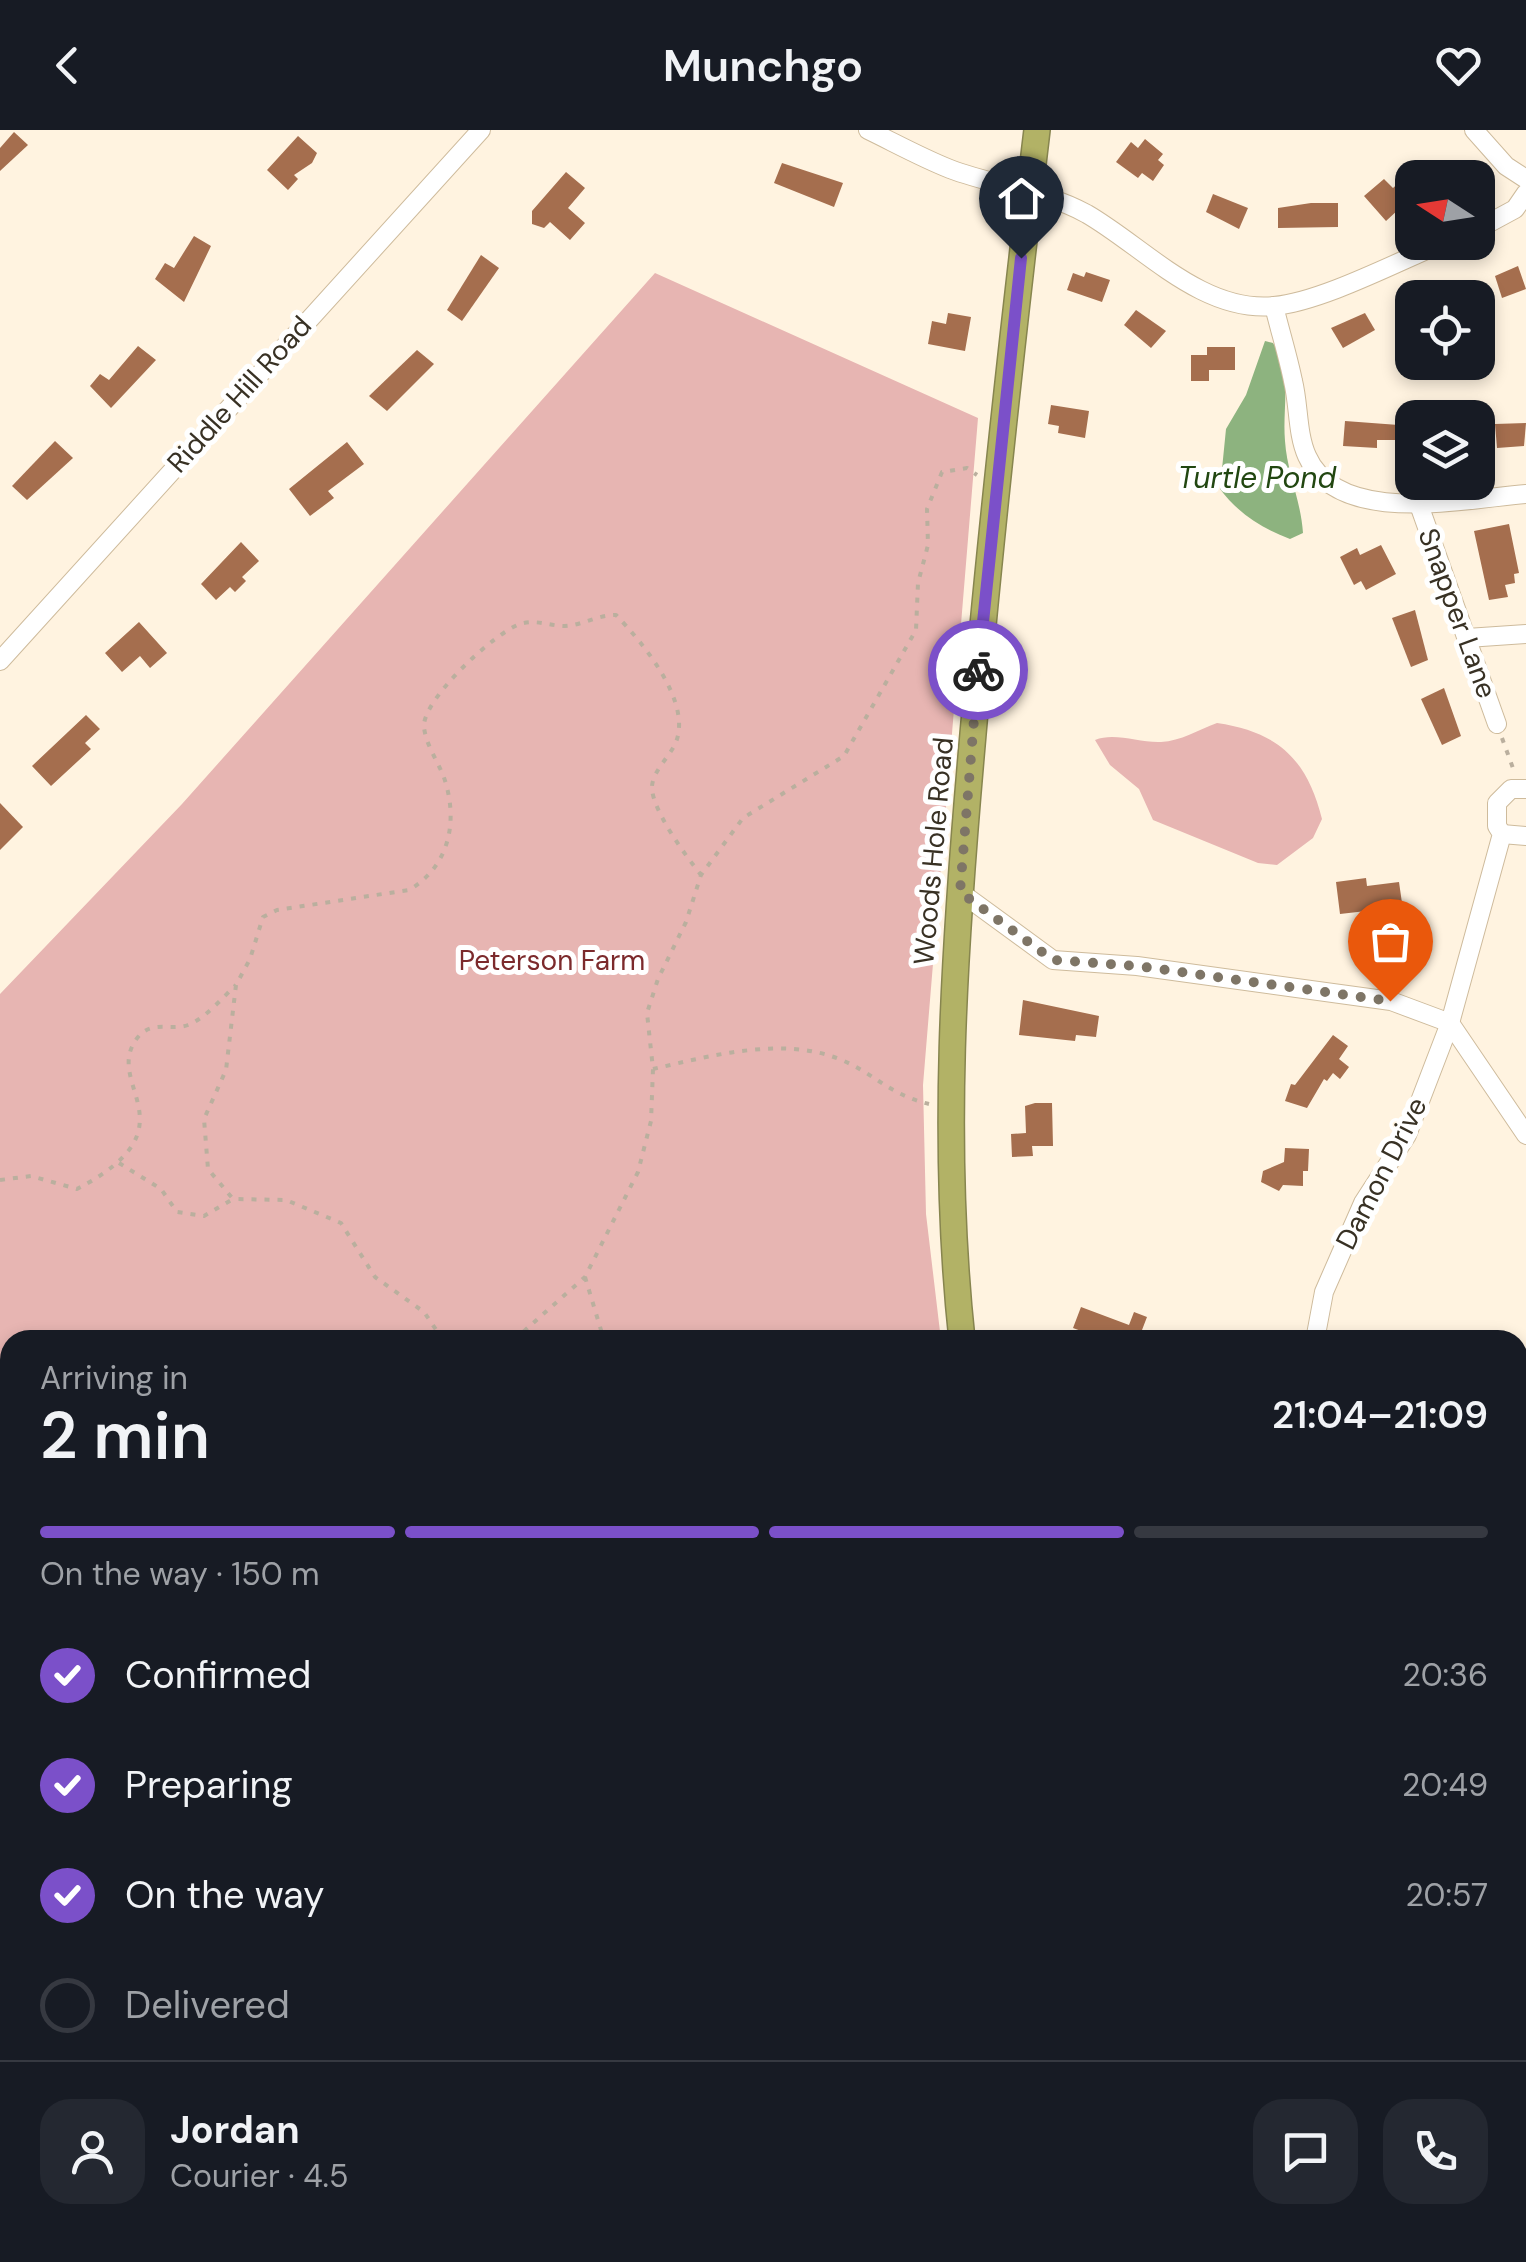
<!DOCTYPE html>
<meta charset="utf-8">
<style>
body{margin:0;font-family:"DM Sans",sans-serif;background:#242831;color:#f1f3f6;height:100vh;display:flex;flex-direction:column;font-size:38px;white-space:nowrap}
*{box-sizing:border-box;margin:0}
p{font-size:32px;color:#9ea1a6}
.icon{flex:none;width:55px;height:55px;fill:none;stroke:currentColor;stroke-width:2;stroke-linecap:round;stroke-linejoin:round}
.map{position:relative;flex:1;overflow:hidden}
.panel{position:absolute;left:0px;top:1200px;width:1528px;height:932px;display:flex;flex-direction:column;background:#171b24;border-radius:30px 30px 0 0;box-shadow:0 5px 15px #0003}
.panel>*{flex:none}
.needle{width:65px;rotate:282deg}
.buttons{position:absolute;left:1395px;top:30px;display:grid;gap:20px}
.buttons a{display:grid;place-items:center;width:100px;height:100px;border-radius:20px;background:#171b24;box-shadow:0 5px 15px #0003;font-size:50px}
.pin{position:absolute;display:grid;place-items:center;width:85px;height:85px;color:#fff;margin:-102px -42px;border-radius:50% 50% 50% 0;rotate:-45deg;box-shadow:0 0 10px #0007}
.pin .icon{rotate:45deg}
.courier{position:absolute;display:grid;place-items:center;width:100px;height:100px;margin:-50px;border:8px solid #7b50c9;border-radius:50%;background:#fff;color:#222;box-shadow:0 2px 12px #0007}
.summary em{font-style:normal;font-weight:600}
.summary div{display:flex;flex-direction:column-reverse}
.summary{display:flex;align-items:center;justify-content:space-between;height:170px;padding:0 40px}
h1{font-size:65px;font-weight:600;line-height:75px}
.bar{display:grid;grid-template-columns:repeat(4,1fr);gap:15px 10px;align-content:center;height:120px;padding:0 40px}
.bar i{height:12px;border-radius:8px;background:#363941}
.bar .selected{background:#7b50c9}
.bar p{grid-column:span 4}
.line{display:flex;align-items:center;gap:25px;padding:0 40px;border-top:2px solid #363941}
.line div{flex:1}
.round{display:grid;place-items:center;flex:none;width:105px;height:105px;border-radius:30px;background:#242831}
ol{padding:0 40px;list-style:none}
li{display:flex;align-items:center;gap:30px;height:110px}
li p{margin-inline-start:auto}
li .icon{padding:10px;border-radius:50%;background:#7b50c9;color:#fff;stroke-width:4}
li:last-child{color:#9ea1a6}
li i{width:55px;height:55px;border:5px solid #363941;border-radius:50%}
header{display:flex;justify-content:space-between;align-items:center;height:130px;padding:0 40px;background:#171b24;font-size:45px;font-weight:600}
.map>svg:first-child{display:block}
.green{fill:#e7b5b2}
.water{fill:#8db37f}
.building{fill:#a56e4e}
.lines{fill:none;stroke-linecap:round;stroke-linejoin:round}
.minor-casing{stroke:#cebb9c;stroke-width:20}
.highway-casing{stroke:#87854f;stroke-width:28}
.path{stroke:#baaf9e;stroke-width:4;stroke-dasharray:5 8;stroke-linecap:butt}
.minor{stroke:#fff;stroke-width:18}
.highway{stroke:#b2b266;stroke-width:25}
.done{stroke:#7e7566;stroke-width:10;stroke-dasharray:0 18}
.route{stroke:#7b50c9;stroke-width:12}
.labels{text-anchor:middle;stroke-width:10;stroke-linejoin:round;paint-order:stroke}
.street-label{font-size:28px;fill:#383124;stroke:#fff}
.park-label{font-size:28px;fill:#7c2a2c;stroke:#fff}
.water-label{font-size:30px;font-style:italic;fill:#224711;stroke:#fff}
</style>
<header><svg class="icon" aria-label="back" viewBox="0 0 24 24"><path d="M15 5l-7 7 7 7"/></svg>Munchgo<svg class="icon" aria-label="heart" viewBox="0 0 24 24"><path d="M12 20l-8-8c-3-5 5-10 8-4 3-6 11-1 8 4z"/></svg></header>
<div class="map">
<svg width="1526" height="2132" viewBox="0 0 1526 2132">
<rect width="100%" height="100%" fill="#fff3e0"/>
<g class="green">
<path d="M655 143 978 288 923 955 926 1084 941 1210H10V2122L377 2123 370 2132H0V864L182 674Z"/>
<path d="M1217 593C1278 602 1307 629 1322 689L1313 708 1277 735 1258 733 1153 690 1139 659 1110 635 1095 610C1115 602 1139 613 1161 612 1181 611 1198 600 1217 593Z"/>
</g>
<path class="water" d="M1265 211 1273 213C1293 244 1282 276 1285 311 1287 342 1301 371 1303 403L1290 409C1261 398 1238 383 1220 359L1226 299 1246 265Z"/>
<g class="building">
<path d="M14 2 28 15 0 41V18Z"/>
<path d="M298 6 317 23 312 33 294 45 298 49 288 60 267 40Z"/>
<path d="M1145 9 1163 24 1158 30 1164 35 1153 51 1142 43 1138 48 1116 32 1131 12 1138 18Z"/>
<path d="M782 33 843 53 834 77 774 53Z"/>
<path d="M1412 41V67L1386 91 1364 66 1384 49 1393 58Z"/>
<path d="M566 42 585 58 568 78 585 93 570 110 550 92 544 98 532 94V81Z"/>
<path d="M1213 64 1248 78 1239 99 1206 82Z"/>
<path d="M1311 73H1338V97L1278 98V78Z"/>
<path d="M194 106 211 116 184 172 155 149 165 133 174 138Z"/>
<path d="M481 125 499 138 462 191 447 180Z"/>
<path d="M1518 136 1526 159 1502 168 1495 146Z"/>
<path d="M1086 142 1110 150 1102 172 1067 160 1073 143 1084 147Z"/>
<path d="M1136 180 1166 201 1151 218 1124 195Z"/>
<path d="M948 183 971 187 965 221 928 214 932 191 946 194Z"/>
<path d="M1365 183 1375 200 1343 218 1331 198Z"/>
<path d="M138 216 156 230 111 278 90 256 100 244 109 250Z"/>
<path d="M1207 217H1235V240H1209V251H1191V225H1207Z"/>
<path d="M417 220 434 234 387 281 369 266Z"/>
<path d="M1051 275 1089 281 1085 308 1058 303 1059 296 1048 294Z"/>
<path d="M1345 291 1412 296V310H1377V318L1343 316Z"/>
<path d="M1526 293 1524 316 1497 318 1495 294Z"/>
<path d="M55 311 73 328 27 370 12 356Z"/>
<path d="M347 312 364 334 328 361 334 368 310 386 289 359Z"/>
<path d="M1509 394 1519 443 1514 444 1515 453 1505 455 1508 467 1489 470 1474 401Z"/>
<path d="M241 412 259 431 242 447 246 451 235 462 230 457 216 470 201 454Z"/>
<path d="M1381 415 1396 444 1366 460 1361 451 1354 455 1340 427 1357 418 1360 425Z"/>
<path d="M1415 480 1428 530 1411 537 1392 488Z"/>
<path d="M139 492 167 523 150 538 140 526 122 542 105 523Z"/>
<path d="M1444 558 1461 606 1442 615 1421 569Z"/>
<path d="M86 585 100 599 85 613 91 619 51 656 32 636Z"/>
<path d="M0 673 23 697 0 720Z"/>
<path d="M1366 748 1367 756 1399 752 1402 773 1390 775 1391 783 1375 785V780L1340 784 1336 752Z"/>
<path d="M1023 870 1099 886 1096 907 1076 905 1075 911 1019 905Z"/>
<path d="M1333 905 1348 916 1339 929 1349 937 1340 949 1333 943 1327 951 1324 949 1307 978 1285 971 1291 954 1295 955Z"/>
<path d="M1035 973H1052L1053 1016H1032L1033 1026 1012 1027 1011 1004 1026 1003 1025 976Z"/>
<path d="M1285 1018 1309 1019 1308 1041H1303V1056L1283 1055 1279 1061 1261 1052 1263 1041 1284 1032Z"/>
<path d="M1081 1177 1129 1195 1134 1182 1147 1187 1142 1200 1166 1210H1090L1092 1205 1073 1198Z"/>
</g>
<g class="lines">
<defs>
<g id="minor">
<path d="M868 0C895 13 922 28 950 39 995 56 1043 60 1087 84 1144 117 1202 183 1274 176 1321 172 1399 131 1445 112"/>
<path d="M1474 0 1506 36 1526 49"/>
<path d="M1478 99 1515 79 1526 63"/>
<path d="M1274 176C1280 201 1288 226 1293 251 1299 275 1297 304 1307 326 1338 397 1463 369 1526 364"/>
<path d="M1418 372 1497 594"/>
<path d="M1467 508 1526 504"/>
<path d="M0 531 481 0"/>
<path d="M1502 704 1526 706"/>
<path d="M960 762 1053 830 1137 836 1391 871 1450 893 1526 1005"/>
<path d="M1315 1210 1324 1162 1363 1073 1407 1005 1450 893 1502 704 1497 696V673L1511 659H1526"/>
<path d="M1518 1464 1526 1466"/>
<path d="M1518 2023 1526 2017"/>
<path d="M893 2122 906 2132"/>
<path d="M491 2132 495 2122"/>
<path d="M1411 2132 1418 2122"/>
</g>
<g id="highway">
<path d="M962 1210C941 1014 954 822 971 627 989 417 1012 209 1037 0"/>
<path d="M998 2122 1002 2132"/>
</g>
</defs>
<use href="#minor" class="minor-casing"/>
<use href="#highway" class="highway-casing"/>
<g class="path">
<path d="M1502 608 1514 641"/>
<path d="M653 939C710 926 782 906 839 929 875 943 887 964 929 974"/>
<path d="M119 1033 161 1059 177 1082 204 1086 233 1069"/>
<path d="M0 1050 31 1046 77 1059C198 996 100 954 138 907 152 890 172 901 188 895 206 888 222 868 236 855"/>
<path d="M585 1147 604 1210"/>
<path d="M443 1210 424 1182 375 1147 341 1093 286 1070 233 1069 208 1039 204 989 226 940 236 855 250 829 263 787 277 780 409 760C447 738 458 696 446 654 441 635 426 617 424 597 422 570 494 503 520 494 537 489 549 496 565 496 583 495 597 485 616 485 642 512 692 571 676 612 670 627 651 642 652 659 654 683 686 726 701 745"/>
<path d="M514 1210 585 1147 638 1042 651 991 653 939 647 883 658 849 686 792 701 745 743 688 844 626 916 500 918 453 928 415 927 379 942 342 967 338 977 345"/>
<path d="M0 1398 10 1407"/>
<path d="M0 1751 10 1736"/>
<path d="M175 2132 184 2122"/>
</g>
<use href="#minor" class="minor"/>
<use href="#highway" class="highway"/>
</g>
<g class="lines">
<path class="done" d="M978 540 960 762 1053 830 1137 836 1390 871"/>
<path class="route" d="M978 540 1021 128"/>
</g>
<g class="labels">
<g class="street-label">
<text transform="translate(239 264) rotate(-48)" y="10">Riddle Hill Road</text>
<text transform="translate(1458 483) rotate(70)" y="10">Snapper Lane</text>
<text transform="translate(933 721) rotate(-85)" y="10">Woods Hole Road</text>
<text transform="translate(1381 1043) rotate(-63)" y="10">Damon Drive</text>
</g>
<g class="park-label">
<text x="552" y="840">Peterson Farm</text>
</g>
<g class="water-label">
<text x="1257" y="358">Turtle Pond</text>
</g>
</g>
</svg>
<div class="buttons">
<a><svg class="needle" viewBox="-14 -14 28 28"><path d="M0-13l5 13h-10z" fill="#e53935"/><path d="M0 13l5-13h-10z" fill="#9ea1a6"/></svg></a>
<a><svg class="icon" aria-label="locate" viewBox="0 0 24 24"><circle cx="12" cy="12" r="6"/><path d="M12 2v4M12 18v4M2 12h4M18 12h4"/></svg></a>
<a><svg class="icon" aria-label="layers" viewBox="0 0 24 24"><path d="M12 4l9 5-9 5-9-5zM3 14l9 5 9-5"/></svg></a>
</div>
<div class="pin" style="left:1390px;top:871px;background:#ea580c"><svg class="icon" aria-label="bag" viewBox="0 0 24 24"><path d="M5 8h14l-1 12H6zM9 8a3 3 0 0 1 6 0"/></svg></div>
<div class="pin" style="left:1021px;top:128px;background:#1f2937"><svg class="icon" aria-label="home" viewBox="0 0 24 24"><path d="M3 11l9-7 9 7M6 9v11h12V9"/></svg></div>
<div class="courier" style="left:978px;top:540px"><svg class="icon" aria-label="bike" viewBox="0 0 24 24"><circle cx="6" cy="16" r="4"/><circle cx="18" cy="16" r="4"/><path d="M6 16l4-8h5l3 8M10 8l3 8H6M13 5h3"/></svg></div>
<section class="panel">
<div class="summary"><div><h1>2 min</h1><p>Arriving in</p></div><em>21:04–21:09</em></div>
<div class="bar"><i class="selected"></i><i class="selected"></i><i class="selected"></i><i></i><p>On the way · 150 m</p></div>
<ol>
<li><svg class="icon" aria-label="check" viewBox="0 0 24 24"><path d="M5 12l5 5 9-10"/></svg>Confirmed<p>20:36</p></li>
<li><svg class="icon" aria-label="check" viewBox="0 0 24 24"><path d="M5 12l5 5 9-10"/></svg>Preparing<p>20:49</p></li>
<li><svg class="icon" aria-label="check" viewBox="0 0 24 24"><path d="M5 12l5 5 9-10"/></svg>On the way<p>20:57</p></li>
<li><i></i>Delivered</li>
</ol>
<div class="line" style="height:180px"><a class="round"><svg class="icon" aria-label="person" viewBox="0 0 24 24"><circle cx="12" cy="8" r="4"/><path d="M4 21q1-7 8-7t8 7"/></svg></a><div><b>Jordan</b><p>Courier · 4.5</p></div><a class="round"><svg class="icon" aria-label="chat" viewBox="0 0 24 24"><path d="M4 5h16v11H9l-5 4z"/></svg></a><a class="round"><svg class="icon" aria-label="phone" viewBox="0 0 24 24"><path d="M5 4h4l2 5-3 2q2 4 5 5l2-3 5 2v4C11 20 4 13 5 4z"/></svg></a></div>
</section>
</div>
